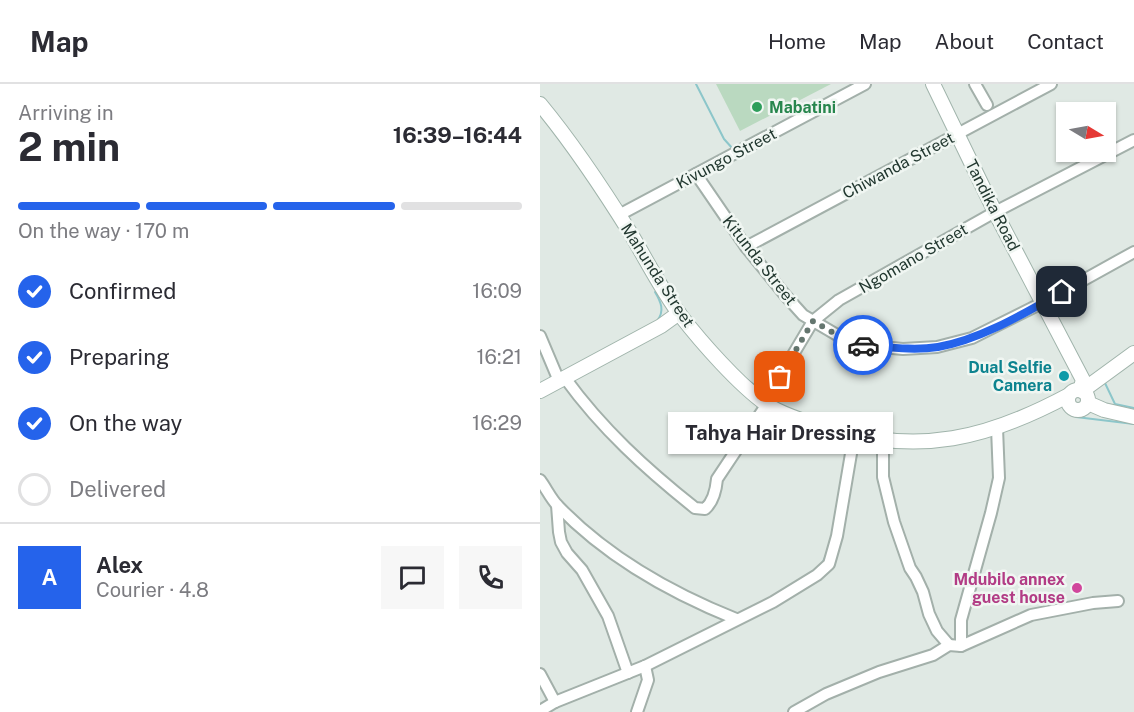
<!DOCTYPE html>
<meta charset="utf-8">
<style>
body{margin:0;font-family:"Public Sans",sans-serif;background:#f7f7f7;color:#2b2b33;height:100vh;display:flex;flex-direction:column;font-size:22px;white-space:nowrap}
*{box-sizing:border-box;margin:0}
p{font-size:20px;color:#7c7c81}
.icon{flex:none;width:33px;height:33px;fill:none;stroke:currentColor;stroke-width:2;stroke-linecap:round;stroke-linejoin:round}
.map{position:relative;flex:1;overflow:hidden}
.drawer{display:flex;flex-direction:column;background:#fff;width:540px}
.drawer>*{flex:none}
.needle{width:39px;rotate:100deg}
.fabs{position:absolute;left:516px;top:18px;display:grid;gap:12px}
.fabs a{display:grid;place-items:center;width:60px;height:60px;border-radius:0px;background:#fff;box-shadow:0 2px 4px #0004;font-size:30px}
.pin{position:absolute;display:grid;place-items:center;width:51px;height:51px;color:#fff;margin:-26px;border-radius:12px;box-shadow:0 3px 9px #0006}
.courier{position:absolute;display:grid;place-items:center;width:60px;height:60px;margin:-30px;border:4px solid #2563eb;border-radius:50%;background:#fff;color:#222;box-shadow:0 2px 8px #0007}
.bubble{position:absolute;height:42px;border-radius:0px;background:#fff;box-shadow:0 2px 4px #0004;font-size:20px;font-weight:700;line-height:42px;text-align:center}
.head em{font-style:normal;font-weight:700}
.head div{display:flex;flex-direction:column-reverse}
.head{display:flex;align-items:center;justify-content:space-between;height:102px;padding:0 18px}
h1{font-size:39px;font-weight:700;line-height:45px}
.bar{display:grid;grid-template-columns:repeat(4,1fr);gap:9px 6px;align-content:center;height:72px;padding:0 18px}
.bar i{height:8px;border-radius:4px;background:#e1e1e2}
.bar .selected{background:#2563eb}
.bar p{grid-column:span 4}
.line{display:flex;align-items:center;gap:15px;padding:0 18px;border-top:2px solid #e1e1e2}
.line div{flex:1}
.round{display:grid;place-items:center;flex:none;width:63px;height:63px;border-radius:0px;background:#f7f7f7}
ol{padding:0 18px;list-style:none}
li{display:flex;align-items:center;gap:18px;height:66px}
li p{margin-inline-start:auto}
li .icon{padding:6px;border-radius:50%;background:#2563eb;color:#fff;stroke-width:4}
li:last-child{color:#7c7c81}
li i{width:33px;height:33px;border:3px solid #e1e1e2;border-radius:50%}
header{display:flex;align-items:center;gap:36px;box-sizing:border-box;height:84px;padding:0 30px;background:#fff;border-bottom:2px solid #e1e1e2}
header strong{font-size:28px}
nav{display:flex;gap:33px;margin-inline-start:auto;font-size:21px}
main{display:flex;flex:1;min-height:0}
.map>svg:first-child{display:block}
.pitch{fill:#bad9c0}
.lines{fill:none;stroke-linecap:round;stroke-linejoin:round}
.stream{stroke:#8cc6ca;stroke-width:2}
.street-casing{stroke:#a3b0aa;stroke-width:14}
.secondary-casing{stroke:#a0b4ab;stroke-width:16}
.street{stroke:#fff;stroke-width:10}
.secondary{stroke:#fff;stroke-width:14}
.done{stroke:#64766f;stroke-width:6;stroke-dasharray:0 10.8}
.route{stroke:#2563eb;stroke-width:8}
.leisure-dot{fill:#2e9e5b;stroke:#f0f6f2;stroke-width:2}
.culture-dot{fill:#0f9aa8;stroke:#f0f6f2;stroke-width:2}
.hotel-dot{fill:#d1479c;stroke:#f0f6f2;stroke-width:2}
.labels{text-anchor:middle;stroke-width:5;stroke-linejoin:round;paint-order:stroke}
.leisure-label{font-size:16px;font-weight:bold;fill:#27864d;stroke:#f0f6f2;text-anchor:start}
.street-label{font-size:16px;fill:#223830;stroke:#f0f6f2}
.culture-label{font-size:16px;font-weight:bold;fill:#0d838f;stroke:#f0f6f2;text-anchor:end}
.hotel-label{font-size:16px;font-weight:bold;fill:#b23c85;stroke:#f0f6f2;text-anchor:end}
</style>
<header>
<strong>Map</strong>
<nav><a>Home</a><a>Map</a><a>About</a><a>Contact</a></nav>
</header>
<main>
<section class="drawer">
<div class="head"><div><h1>2 min</h1><p>Arriving in</p></div><em>16:39–16:44</em></div>
<div class="bar"><i class="selected"></i><i class="selected"></i><i class="selected"></i><i></i><p>On the way · 170 m</p></div>
<ol>
<li><svg class="icon" aria-label="check" viewBox="0 0 24 24"><path d="M5 12l5 5 9-10"/></svg>Confirmed<p>16:09</p></li>
<li><svg class="icon" aria-label="check" viewBox="0 0 24 24"><path d="M5 12l5 5 9-10"/></svg>Preparing<p>16:21</p></li>
<li><svg class="icon" aria-label="check" viewBox="0 0 24 24"><path d="M5 12l5 5 9-10"/></svg>On the way<p>16:29</p></li>
<li><i></i>Delivered</li>
</ol>
<div class="line" style="height:108px"><b class="round" style="background:#2563eb;color:#fff">A</b><div><b>Alex</b><p>Courier · 4.8</p></div><a class="round"><svg class="icon" aria-label="chat" viewBox="0 0 24 24"><path d="M4 5h16v11H9l-5 4z"/></svg></a><a class="round"><svg class="icon" aria-label="phone" viewBox="0 0 24 24"><path d="M5 4h4l2 5-3 2q2 4 5 5l2-3 5 2v4C11 20 4 13 5 4z"/></svg></a></div>
</section>
<div class="map">
<svg width="594" height="628" viewBox="0 0 594 628">
<rect width="100%" height="100%" fill="#e0e9e4"/>
<path class="pitch" d="M176 0H291L200 47Z"/>
<g class="lines">
<g class="stream">
<path d="M156 0 184 55 193 65"/>
<path d="M115 208C121 218 125 227 117 237"/>
<path d="M206 295 226 309"/>
<path d="M564 297 575 320 594 324"/>
<path d="M536 333 594 340"/>
<path d="M282 480 287 469"/>
</g>
<defs>
<g id="street">
<path d="M435 0 447 21"/>
<path d="M156 90 206 163 245 211 263 231 309 258 320 261 363 265 397 263 432 254 504 218 594 168"/>
<path d="M79 131 325 0"/>
<path d="M206 163 511 0"/>
<path d="M0 252 19 297"/>
<path d="M25 294C62 345 106 385 155 424L165 425C173 418 176 406 177 395L227 320 229 311 273 237 299 216 455 128 594 56"/>
<path d="M343 356V393L354 438 370 484 376 493 383 508 389 530 397 547 409 561"/>
<path d="M0 396C6 404 11 415 18 422 67 473 131 509 196 535"/>
<path d="M17 421 19 448 21 458 27 469 42 486 68 532 88 589"/>
<path d="M421 562V536L451 429 459 394 457 344"/>
<path d="M0 590 15 618"/>
<path d="M0 627 15 618 105 582 233 518 277 491 289 480 297 452 314 352"/>
<path d="M97 628 108 596 105 582"/>
<path d="M254 628 286 610 339 588 393 571 409 561 421 562 491 531 553 519 578 517"/>
</g>
<g id="secondary">
<path d="M393 0 455 128 543 296 540 306"/>
<path d="M0 20C34 61 63 105 91 150 107 177 122 207 141 232 161 258 199 301 226 320 241 330 272 340 289 345 381 371 447 355 529 311"/>
<circle cx="538" cy="316" r="10"/>
<path d="M0 307 121 242 139 229"/>
<path d="M542 307 594 269"/>
<path d="M548 319 564 326 594 333"/>
</g>
</defs>
<use href="#street" class="street-casing"/>
<use href="#secondary" class="secondary-casing"/>
<use href="#street" class="street"/>
<use href="#secondary" class="secondary"/>
</g>
<g class="lines">
<path class="done" d="M240 293 273 237 309 258 323 261"/>
<path class="route" d="M323 261C348 263 373 267 398 263 440 256 485 229 522 208"/>
</g>
<circle class="leisure-dot" cx="217" cy="23" r="6"/>
<circle class="culture-dot" cx="524" cy="292" r="6"/>
<circle class="hotel-dot" cx="537" cy="504" r="6"/>
<g class="labels">
<g class="leisure-label">
<text x="229" y="29">Mabatini</text>
</g>
<g class="street-label">
<text transform="translate(186 74) rotate(-28)" y="6">Kivungo Street</text>
<text transform="translate(358 81) rotate(-28)" y="6">Chiwanda Street</text>
<text transform="translate(453 121) rotate(63)" y="6">Tandika Road</text>
<text transform="translate(373 174) rotate(-30)" y="6">Ngomano Street</text>
<text transform="translate(220 176) rotate(52)" y="6">Kitunda Street</text>
<text transform="translate(118 191) rotate(57)" y="6">Mahunda Street</text>
</g>
<g class="culture-label">
<text x="512" y="289">Dual Selfie<tspan x="512" dy="18">Camera</tspan></text>
</g>
<g class="hotel-label">
<text x="525" y="501">Mdubilo annex<tspan x="525" dy="18">guest house</tspan></text>
</g>
</g>
</svg>
<div class="fabs">
<a><svg class="needle" viewBox="-14 -14 28 28"><path d="M0-13l5 13h-10z" fill="#e53935"/><path d="M0 13l5-13h-10z" fill="#7c7c81"/></svg></a>
</div>
<div class="pin" style="left:240px;top:293px;background:#ea580c"><svg class="icon" aria-label="bag" viewBox="0 0 24 24"><path d="M5 8h14l-1 12H6zM9 8a3 3 0 0 1 6 0"/></svg></div>
<div class="pin" style="left:522px;top:208px;background:#1f2937"><svg class="icon" aria-label="home" viewBox="0 0 24 24"><path d="M3 11l9-7 9 7M6 9v11h12V9"/></svg></div>
<div class="courier" style="left:323px;top:261px"><svg class="icon" aria-label="car" viewBox="0 0 24 24"><path d="M5 17H2v-5l4-1 3-4h7l3 4 3 1v5h-3M9 17h6M6 11h13"/><circle cx="7" cy="17" r="2"/><circle cx="17" cy="17" r="2"/></svg></div>
<div class="bubble" style="left:128px;top:328px;width:225px">Tahya Hair Dressing</div>
</div>
</main>
